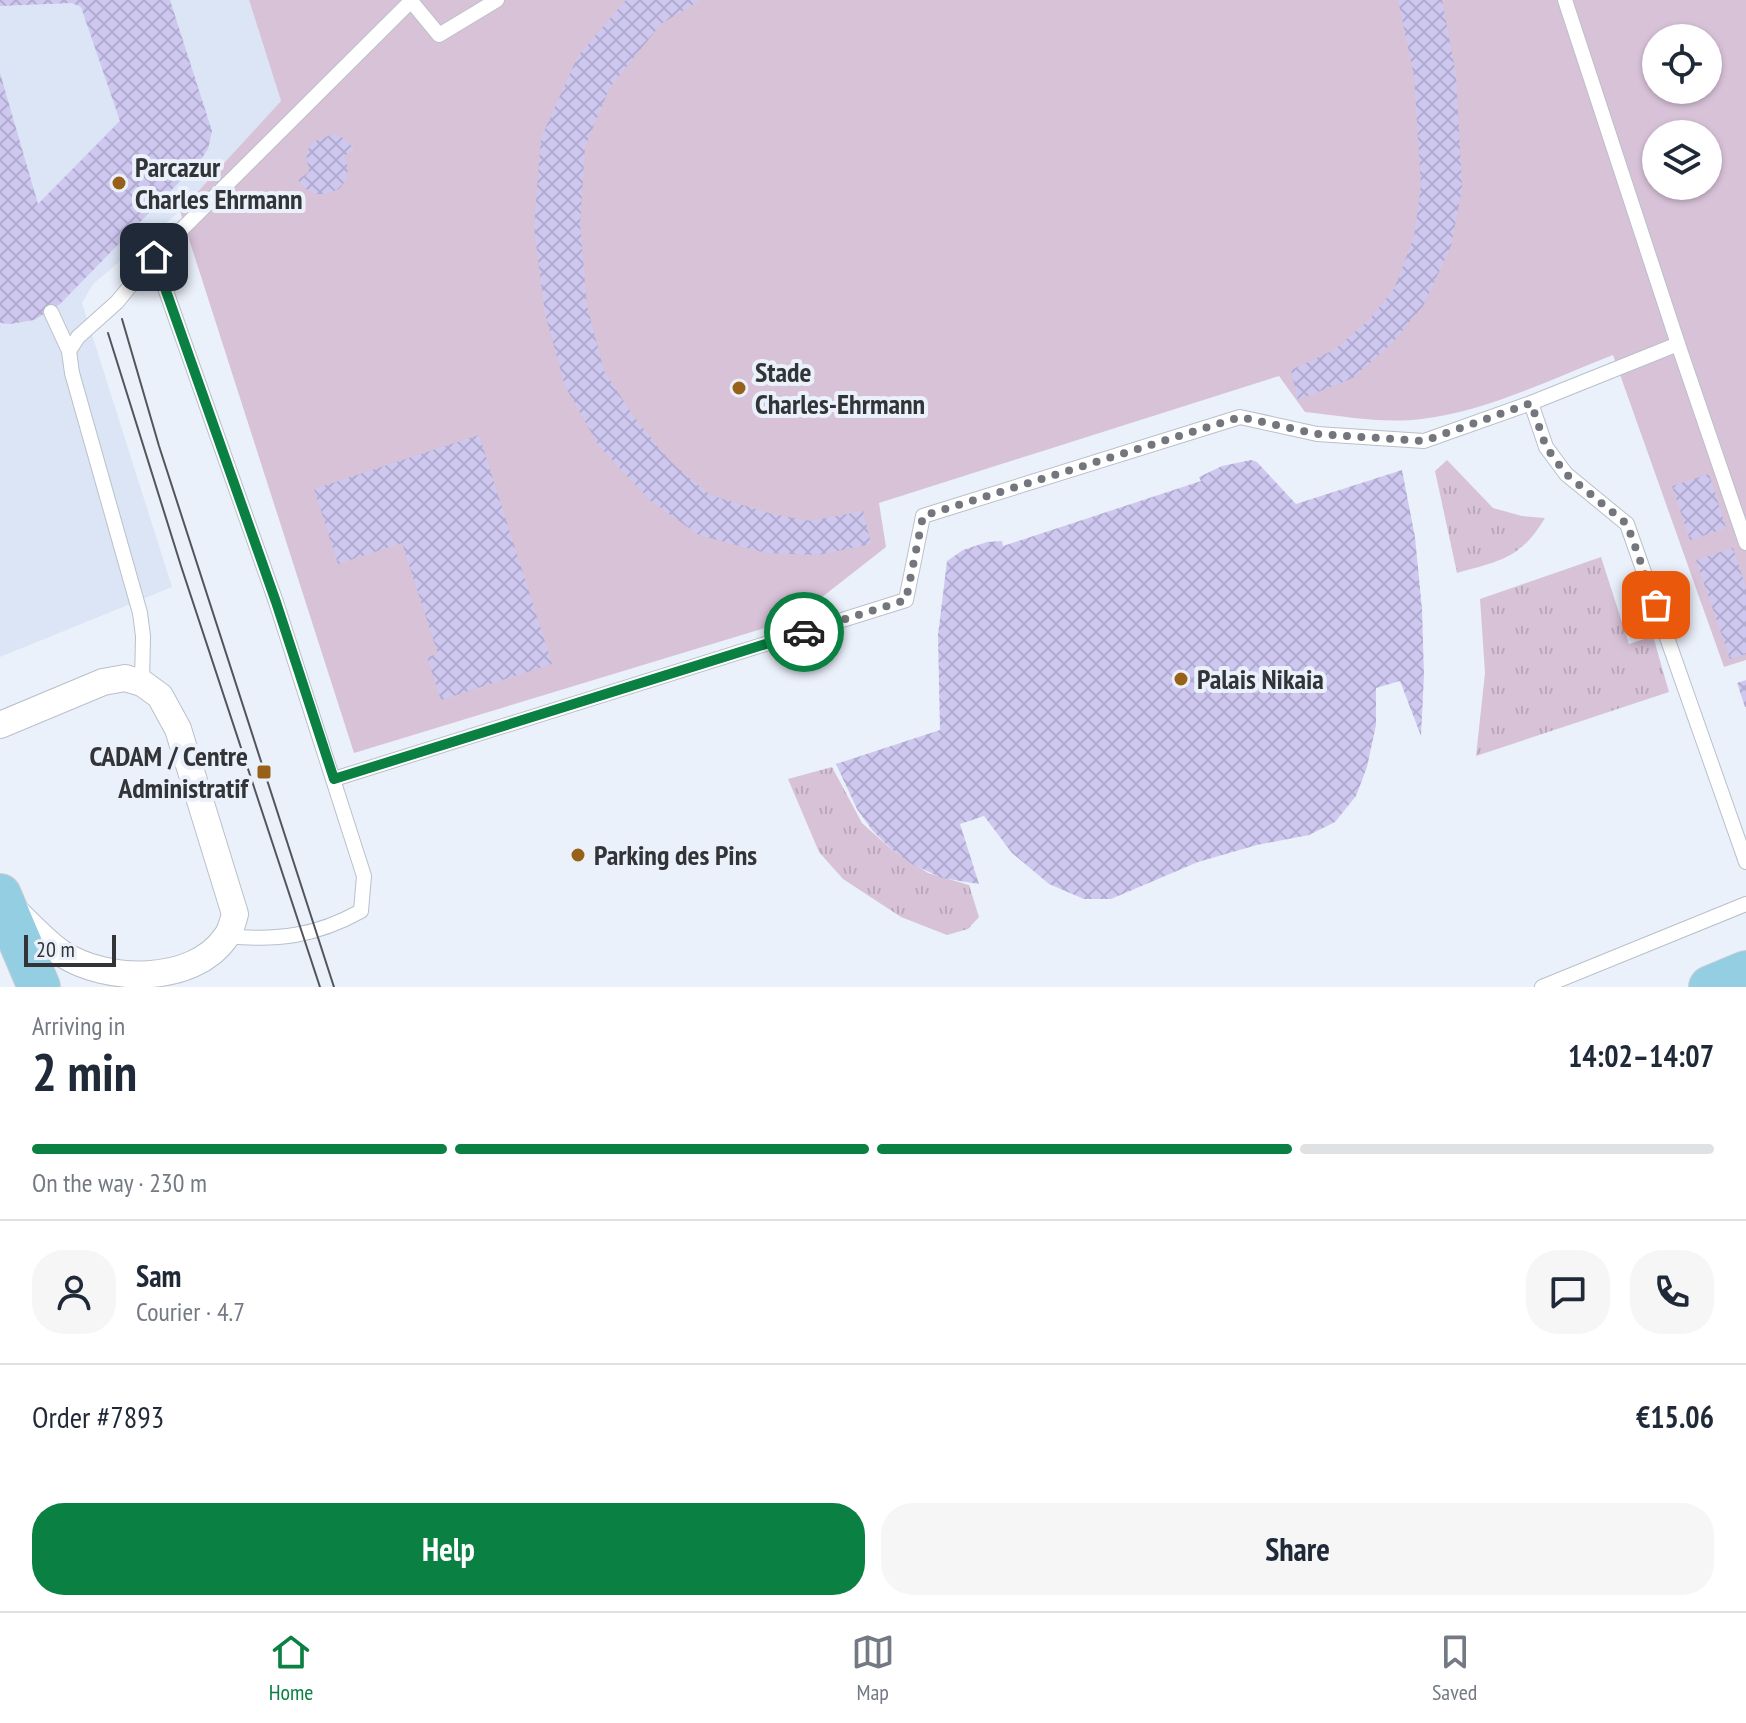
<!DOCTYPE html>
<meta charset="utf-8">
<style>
body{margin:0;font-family:"PT Sans Narrow",sans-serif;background:#f6f6f7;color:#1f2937;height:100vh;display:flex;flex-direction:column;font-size:30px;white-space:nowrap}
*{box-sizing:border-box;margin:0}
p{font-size:26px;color:#747a83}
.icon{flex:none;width:44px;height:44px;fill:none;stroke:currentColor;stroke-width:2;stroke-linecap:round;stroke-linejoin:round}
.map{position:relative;height:987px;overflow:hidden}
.details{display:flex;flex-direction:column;background:#fff;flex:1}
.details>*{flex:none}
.tools{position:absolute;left:1642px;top:24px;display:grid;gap:16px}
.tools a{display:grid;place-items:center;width:80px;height:80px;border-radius:50%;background:#fff;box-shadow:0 2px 6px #0004;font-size:40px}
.scale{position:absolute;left:24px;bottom:20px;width:92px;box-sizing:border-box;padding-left:8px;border:4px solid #323438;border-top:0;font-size:22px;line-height:28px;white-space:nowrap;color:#323438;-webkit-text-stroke:6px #ebf1fb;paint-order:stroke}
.pin{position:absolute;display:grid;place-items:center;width:68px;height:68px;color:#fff;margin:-34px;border-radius:16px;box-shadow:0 4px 12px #0006}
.courier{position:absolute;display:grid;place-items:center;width:80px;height:80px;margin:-40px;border:6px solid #0b8043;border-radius:50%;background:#fff;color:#222;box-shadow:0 2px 10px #0007}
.head em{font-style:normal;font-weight:800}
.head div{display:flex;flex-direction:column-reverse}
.head{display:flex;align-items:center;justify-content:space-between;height:136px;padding:0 32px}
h1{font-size:52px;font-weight:800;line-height:60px}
.bar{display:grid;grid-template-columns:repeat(4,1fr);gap:12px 8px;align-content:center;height:96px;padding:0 32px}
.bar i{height:10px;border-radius:6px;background:#e0e1e3}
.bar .current{background:#0b8043}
.bar p{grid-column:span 4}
.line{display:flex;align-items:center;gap:20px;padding:0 32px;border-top:2px solid #e0e1e3}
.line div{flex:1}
.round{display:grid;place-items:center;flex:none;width:84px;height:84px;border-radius:32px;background:#f6f6f7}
.primary-button{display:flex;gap:16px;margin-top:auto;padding:16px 32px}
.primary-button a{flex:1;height:92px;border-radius:32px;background:#0b8043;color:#fff;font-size:32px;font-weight:800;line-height:92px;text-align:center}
.primary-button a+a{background:#f6f6f7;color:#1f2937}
.dock{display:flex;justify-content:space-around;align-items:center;height:112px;border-top:2px solid #e0e1e3;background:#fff;font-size:22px;color:#747a83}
.dock a{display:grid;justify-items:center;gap:4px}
.dock .current{color:#0b8043}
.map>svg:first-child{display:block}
.built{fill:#dbe5f5}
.grass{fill:url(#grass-tufts)}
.garden{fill:#d8c2d8;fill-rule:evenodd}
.building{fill:url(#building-cross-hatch)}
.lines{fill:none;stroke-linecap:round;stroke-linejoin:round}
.service-casing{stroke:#bac0c9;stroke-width:16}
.minor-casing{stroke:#bac0c9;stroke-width:28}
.primary-casing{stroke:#cececf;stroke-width:44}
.service{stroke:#fff;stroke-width:14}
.minor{stroke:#fff;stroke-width:26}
.primary{stroke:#94cee3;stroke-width:42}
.tram{stroke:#53555a;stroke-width:2}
.done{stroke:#73767c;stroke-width:8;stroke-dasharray:0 14.4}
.route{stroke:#0b8043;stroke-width:10}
.poi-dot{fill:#97611a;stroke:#ebf1fb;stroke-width:3}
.labels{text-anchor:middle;stroke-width:8;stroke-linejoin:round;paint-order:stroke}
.poi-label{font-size:28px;font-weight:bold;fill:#323438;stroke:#ebf1fb;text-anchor:start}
</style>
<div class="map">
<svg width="1746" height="987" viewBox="0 0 1746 987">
<defs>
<pattern id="grass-tufts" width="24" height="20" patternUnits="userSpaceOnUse" patternTransform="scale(2)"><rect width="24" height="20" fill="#d8c2d8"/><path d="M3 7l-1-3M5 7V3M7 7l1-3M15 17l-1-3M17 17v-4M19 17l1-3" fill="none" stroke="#baa7ba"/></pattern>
<pattern id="building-cross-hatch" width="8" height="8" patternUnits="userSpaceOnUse" patternTransform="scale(2)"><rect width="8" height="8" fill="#cec8f0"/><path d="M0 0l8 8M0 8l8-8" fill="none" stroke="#b1accf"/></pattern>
</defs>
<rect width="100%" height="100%" fill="#ebf1fb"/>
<path class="built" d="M0 0H249L281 101 180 211 93 284 82 303 172 587 0 657Z"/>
<g class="grass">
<path d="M1447 460 1493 508 1522 516 1545 518C1521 558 1501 561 1457 573L1435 471Z"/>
<path d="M1601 557 1629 644 1653 636 1669 692 1476 756 1485 673 1480 599Z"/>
<path d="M832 767 862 823 892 850 928 873 969 885 979 917 968 929 947 935 901 917 843 879 819 852 788 779Z"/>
</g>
<path class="garden" d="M249 0H1746V660L1724 667 1613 355C1551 379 1488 411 1422 419 1384 424 1343 416 1305 412L1279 376 879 503 886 547 794 619 354 753 180 211 281 101ZM1656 38H1708V90H1656ZM1656 134H1708V186H1656Z"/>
<g class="building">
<path d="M0 0H170L212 131 208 149 200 161 60 304 34 320 10 324 0 323V73L38 204 120 121 81 7 72 3 0 6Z"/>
<path d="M626 0H700L661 24 610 87 585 147 580 225 587 306 604 371 634 417 671 462 710 495 772 514 811 521 863 511 871 544 818 555 766 553 699 535 651 501 599 446 565 386 545 314 534 227 541 138 578 56Z"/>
<path d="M1398 0H1442L1456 75 1462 188 1451 246 1423 306 1392 343 1353 378 1298 400 1291 370 1334 350 1369 320 1394 289 1414 237 1421 185 1414 76Z"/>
<path d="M331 135 340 136 355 149 344 156 348 168 346 180 339 189 327 194H315L306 189 298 180 309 172 306 153 313 142Z"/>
<path d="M479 435 552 664 441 700 427 657 438 654 402 543 338 564 314 489Z"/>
<path d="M1251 460 1257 462 1296 504 1402 470 1415 537 1422 609 1424 675 1421 736 1400 681 1376 688V725L1367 767 1356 796 1335 822 1309 835 1257 845 1198 862 1111 899H1084L1049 884 1012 853 984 816 960 824 979 884 942 878 912 864 891 849 872 830 857 809 836 764 940 730 938 635 947 561 963 550 987 542 1002 541 1003 546 1201 481 1199 477 1222 466Z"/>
<path d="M1709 474 1726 528 1690 540 1672 486Z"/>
<path d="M1733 548 1746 588V654L1730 659 1696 560Z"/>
<path d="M1746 680V707H1745L1737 683Z"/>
</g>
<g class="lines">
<defs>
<g id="service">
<path d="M1565 0 1678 344"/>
<path d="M411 1 439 35 497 0"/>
<path d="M154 257 276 602 364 876 361 911C316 936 278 941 227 936"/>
<path d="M51 312 69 351"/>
<path d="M1531 403 1678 344 1746 543"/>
<path d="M142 683 143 636 140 613 72 373 69 351 78 337 117 302 154 257 412 0"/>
<path d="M334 779 906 600 923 516 1240 417 1317 434 1424 441 1531 403 1546 447 1566 474 1627 524 1746 862"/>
<path d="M1542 987 1746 904"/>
</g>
<path id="minor" d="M0 725 103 682 125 678 142 683 160 696 178 729 235 914C233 921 231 931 226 937 193 985 106 983 61 953 44 941 30 925 15 911"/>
<g id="primary">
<path d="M0 895 39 987"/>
<path d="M1710 987 1746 972"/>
</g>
</defs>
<use href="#service" class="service-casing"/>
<use href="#minor" class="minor-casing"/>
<use href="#primary" class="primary-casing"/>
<use href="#service" class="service"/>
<use href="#minor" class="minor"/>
<use href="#primary" class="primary"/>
<g class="tram">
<path d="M122 319 159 446 334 987"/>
<path d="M108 333 181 566 320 987"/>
</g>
</g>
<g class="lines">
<path class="done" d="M804 632 906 600 923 516 952 507 1240 417 1317 434 1424 441 1531 403 1546 447 1566 474 1627 524 1656 605"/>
<path class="route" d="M154 257 276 602 334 779 804 632"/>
</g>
<g class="poi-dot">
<circle cx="119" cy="183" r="8"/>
<circle cx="739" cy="388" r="8"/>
<circle cx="1181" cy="679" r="8"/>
<rect x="256" y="764" width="16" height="16" rx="4"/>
<circle cx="578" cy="855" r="8"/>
</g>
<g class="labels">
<g class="poi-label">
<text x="135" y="177">Parcazur<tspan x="135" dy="32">Charles Ehrmann</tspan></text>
<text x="755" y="382">Stade<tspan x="755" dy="32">Charles-Ehrmann</tspan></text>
<text x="1197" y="689">Palais Nikaia</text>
<text x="248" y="766" text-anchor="end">CADAM / Centre<tspan x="248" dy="32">Administratif</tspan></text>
<text x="594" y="865">Parking des Pins</text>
</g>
</g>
</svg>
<div class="tools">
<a><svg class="icon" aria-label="locate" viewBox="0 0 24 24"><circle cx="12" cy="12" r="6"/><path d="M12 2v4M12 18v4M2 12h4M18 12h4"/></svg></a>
<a><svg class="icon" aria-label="layers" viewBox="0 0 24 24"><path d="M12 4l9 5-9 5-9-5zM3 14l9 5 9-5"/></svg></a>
</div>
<div class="scale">20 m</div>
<div class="pin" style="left:1656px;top:605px;background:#ea580c"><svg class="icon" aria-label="bag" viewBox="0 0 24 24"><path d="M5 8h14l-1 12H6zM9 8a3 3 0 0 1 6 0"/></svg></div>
<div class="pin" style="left:154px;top:257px;background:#1f2937"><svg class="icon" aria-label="home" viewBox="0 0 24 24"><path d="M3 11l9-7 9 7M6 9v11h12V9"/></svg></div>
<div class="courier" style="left:804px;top:632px"><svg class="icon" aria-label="car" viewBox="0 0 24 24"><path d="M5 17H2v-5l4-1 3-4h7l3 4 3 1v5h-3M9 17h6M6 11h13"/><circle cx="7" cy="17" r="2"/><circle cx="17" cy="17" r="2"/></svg></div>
</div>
<section class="details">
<div class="head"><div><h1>2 min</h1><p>Arriving in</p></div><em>14:02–14:07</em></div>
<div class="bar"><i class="current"></i><i class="current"></i><i class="current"></i><i></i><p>On the way · 230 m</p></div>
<div class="line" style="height:144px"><a class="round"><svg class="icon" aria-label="person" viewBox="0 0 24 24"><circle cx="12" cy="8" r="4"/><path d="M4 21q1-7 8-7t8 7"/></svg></a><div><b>Sam</b><p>Courier · 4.7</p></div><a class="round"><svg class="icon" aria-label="chat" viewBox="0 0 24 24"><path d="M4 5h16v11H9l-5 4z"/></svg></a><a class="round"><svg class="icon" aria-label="phone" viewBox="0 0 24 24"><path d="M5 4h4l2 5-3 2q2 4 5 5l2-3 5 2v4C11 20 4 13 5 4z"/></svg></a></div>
<div class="line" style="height:104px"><div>Order #7893</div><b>€15.06</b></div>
<div class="primary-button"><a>Help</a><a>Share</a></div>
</section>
<nav class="dock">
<a class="current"><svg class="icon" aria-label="home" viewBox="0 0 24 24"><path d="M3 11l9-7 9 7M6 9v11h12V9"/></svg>Home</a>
<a><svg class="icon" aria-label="map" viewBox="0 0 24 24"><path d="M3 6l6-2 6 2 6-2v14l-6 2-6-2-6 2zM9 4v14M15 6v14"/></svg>Map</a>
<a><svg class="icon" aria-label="saved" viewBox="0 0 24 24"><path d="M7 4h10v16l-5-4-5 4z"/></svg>Saved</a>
</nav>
